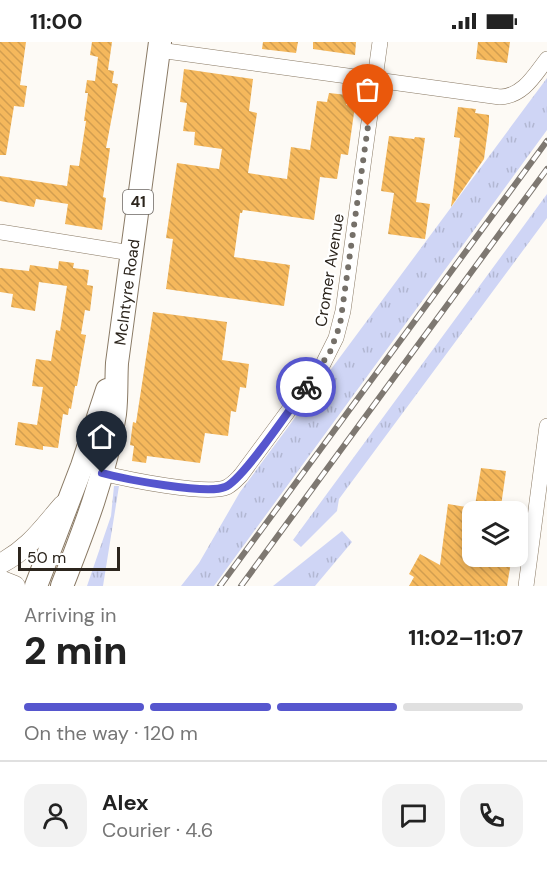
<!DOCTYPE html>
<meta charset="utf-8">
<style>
body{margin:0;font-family:"DM Sans",sans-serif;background:#f2f2f2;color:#222;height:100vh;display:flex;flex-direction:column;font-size:22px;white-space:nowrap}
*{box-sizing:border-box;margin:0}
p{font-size:20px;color:#767676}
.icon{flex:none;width:33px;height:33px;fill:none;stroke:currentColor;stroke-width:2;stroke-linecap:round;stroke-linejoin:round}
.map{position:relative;height:544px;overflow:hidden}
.panel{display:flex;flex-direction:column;background:#fff;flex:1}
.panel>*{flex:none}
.buttons{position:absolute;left:462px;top:459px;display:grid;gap:12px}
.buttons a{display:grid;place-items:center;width:66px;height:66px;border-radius:12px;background:#fff;box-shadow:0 3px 9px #0003;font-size:30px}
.scale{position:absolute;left:18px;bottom:15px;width:102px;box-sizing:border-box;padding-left:6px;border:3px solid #2c251d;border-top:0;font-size:16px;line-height:21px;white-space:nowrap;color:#2c251d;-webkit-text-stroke:4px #fff;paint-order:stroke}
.pin{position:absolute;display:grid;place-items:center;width:51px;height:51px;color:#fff;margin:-62px -26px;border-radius:50% 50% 50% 0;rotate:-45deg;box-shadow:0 0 6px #0007}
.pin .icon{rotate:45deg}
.courier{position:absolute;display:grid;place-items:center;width:60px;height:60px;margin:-30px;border:4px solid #5656ce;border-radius:50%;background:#fff;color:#222;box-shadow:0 2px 8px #0007}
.summary em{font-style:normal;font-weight:800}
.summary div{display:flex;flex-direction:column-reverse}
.summary{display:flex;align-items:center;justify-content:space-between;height:102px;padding:0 24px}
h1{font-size:39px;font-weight:800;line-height:45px}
.bar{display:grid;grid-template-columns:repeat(4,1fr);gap:9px 6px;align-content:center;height:72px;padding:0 24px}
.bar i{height:8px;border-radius:4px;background:#e0e0e0}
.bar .current{background:#5656ce}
.bar p{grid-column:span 4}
.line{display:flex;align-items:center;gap:15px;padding:0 24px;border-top:2px solid #e0e0e0}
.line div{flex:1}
.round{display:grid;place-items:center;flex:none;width:63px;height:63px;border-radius:18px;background:#f2f2f2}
.status{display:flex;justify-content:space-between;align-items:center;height:42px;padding:0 30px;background:#fff;direction:ltr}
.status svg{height:16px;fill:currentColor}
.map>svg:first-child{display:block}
.grass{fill:url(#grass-tufts)}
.building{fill:url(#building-back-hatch)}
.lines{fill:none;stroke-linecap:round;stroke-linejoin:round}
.street-casing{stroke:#897964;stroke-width:16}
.secondary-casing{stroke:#897964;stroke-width:21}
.primary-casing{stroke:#897964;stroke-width:24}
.street{stroke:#fff;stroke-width:15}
.secondary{stroke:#fff;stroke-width:20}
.primary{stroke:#fff;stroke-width:22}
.rail-casing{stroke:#7e7871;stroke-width:6}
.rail{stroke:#fff;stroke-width:4;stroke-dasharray:11;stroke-linecap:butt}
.done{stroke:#757069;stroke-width:6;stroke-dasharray:0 10.8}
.route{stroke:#5656ce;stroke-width:8}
.labels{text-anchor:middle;stroke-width:4.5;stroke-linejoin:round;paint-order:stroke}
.shield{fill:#fff;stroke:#6b6661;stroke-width:1.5}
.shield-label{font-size:15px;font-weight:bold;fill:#2c251d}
.street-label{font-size:16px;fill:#2c251d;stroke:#fff}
</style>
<div class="status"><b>11:00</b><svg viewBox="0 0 49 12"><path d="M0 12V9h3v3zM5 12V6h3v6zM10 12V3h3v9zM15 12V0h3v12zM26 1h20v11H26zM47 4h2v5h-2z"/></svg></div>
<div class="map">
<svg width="547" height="544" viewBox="0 0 547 544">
<defs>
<pattern id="grass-tufts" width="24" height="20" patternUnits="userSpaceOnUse" patternTransform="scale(1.5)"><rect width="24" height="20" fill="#cfd5f5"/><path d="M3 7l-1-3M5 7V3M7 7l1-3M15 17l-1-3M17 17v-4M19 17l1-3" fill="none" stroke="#b2b7d2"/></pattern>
<pattern id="building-back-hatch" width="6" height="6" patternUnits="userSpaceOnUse" patternTransform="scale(1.5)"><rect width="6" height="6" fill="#f5b85c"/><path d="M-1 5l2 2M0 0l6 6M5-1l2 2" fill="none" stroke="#d29e50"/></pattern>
</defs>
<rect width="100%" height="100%" fill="#fdfaf5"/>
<g class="grass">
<path d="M547 36V88L214 544H181L199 521 240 450Z"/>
<path d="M547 152V176L339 457 337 469 301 505 293 498Z"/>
<path d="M114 444H119L103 544H87L111 474Z"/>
<path d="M342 489 352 500 315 544H273Z"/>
</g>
<g class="building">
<path d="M0 0H26L20 43 27 44 24 65 14 64 6 113H0Z"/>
<path d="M92 0H112L108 28 114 29 112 41 118 42 106 106H110L103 155 106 156 102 188 65 182 68 162 36 157 34 165 0 159V134L67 144 70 123 79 124 86 79H84L88 51H85L87 38 95 39 98 15 90 13Z"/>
<path d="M263 0H298L296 11 262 7Z"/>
<path d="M313 0H356L355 13 313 7Z"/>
<path d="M478 0H510L507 21 476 17Z"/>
<path d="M184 27 253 37 249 69 257 71 248 131 287 137 291 105 310 108 317 59 327 60 329 51 347 53 346 63 355 64 348 113 341 112 337 137 320 135 314 178 243 168 242 171H240L234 215 290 223 284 264 166 247 173 197 166 196 177 121 219 127 222 107 194 103 195 90 183 89 187 61 180 60Z"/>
<path d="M458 65 476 67 475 71 489 73V80L484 117 451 165 460 96 454 95Z"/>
<path d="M389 94 414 97 415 95 425 96 416 160 430 162 425 197 388 192 394 151 381 149Z"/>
<path d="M59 219 74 221 73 226 89 228 87 243 93 244 90 269 85 268 81 292 86 293 77 344H75L71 367 69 366 68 373 63 372 58 406 43 404V408L15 403 18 380 37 383 43 345 32 344 36 317 51 319 56 288 60 289 67 244 39 240 35 269 11 265 13 252 0 250V226L29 229 30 223 58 227Z"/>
<path d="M153 270 227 280 222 318 249 322 246 346 240 345 236 370 231 369 228 394 205 391 200 421 147 414 146 421 132 419 134 404 130 403 133 380 136 381Z"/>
<path d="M481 426 506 429 501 464 493 463 492 470H474Z"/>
<path d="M448 462 472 466V514H512L507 544H409L414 535 409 532 420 512 440 523Z"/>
</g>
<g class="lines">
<defs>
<g id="street">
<path d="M159 8 500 55C523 54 534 34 547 17"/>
<path d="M0 190 131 211"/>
<path d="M102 431C126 437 207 454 227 445 233 442 237 437 241 433L323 322 336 296 343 269 380 0"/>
<path d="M526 544 547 384"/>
</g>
<g id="secondary">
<path d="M0 522C30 506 42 487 63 463"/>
<path d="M0 538 15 544"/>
</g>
<g id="primary">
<path d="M36 544 82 424 107 348"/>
<path id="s1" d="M62 544C84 488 106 432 115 372 117 355 116 338 117 321L160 0"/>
</g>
</defs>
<use href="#street" class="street-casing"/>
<use href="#secondary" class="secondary-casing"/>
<use href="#primary" class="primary-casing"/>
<use href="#street" class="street"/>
<use href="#secondary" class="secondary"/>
<use href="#primary" class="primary"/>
<defs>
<g id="rail">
<path d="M220 544 547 99"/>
<path d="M241 544 547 127"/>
</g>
</defs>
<use href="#rail" class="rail-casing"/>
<use href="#rail" class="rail"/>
</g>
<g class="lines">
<path class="done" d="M306 345 330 310 340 283 368 84"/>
<path class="route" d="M102 431C124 437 207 453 225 445 242 439 292 364 306 345"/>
</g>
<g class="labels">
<rect class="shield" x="123" y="148" width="30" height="24" rx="4.5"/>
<g class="shield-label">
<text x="138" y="165">41</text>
</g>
<g class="street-label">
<text transform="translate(329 228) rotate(-81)" y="6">Cromer Avenue</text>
<text dy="6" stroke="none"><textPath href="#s1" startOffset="303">McIntyre Road</textPath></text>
</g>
</g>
</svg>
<div class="buttons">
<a><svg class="icon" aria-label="layers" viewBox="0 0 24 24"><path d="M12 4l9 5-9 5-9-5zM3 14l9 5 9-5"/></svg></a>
</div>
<div class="scale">50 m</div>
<div class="pin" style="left:368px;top:84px;background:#ea580c"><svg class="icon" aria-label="bag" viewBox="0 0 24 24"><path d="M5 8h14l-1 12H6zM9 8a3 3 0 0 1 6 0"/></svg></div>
<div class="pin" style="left:102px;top:431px;background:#1f2937"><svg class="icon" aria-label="home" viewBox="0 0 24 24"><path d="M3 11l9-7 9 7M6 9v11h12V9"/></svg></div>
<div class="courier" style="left:306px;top:345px"><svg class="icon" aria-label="bike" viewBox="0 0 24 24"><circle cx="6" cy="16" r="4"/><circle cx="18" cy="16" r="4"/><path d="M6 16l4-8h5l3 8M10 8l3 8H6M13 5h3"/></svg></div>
</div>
<section class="panel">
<div class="summary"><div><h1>2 min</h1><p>Arriving in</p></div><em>11:02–11:07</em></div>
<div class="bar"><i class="current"></i><i class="current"></i><i class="current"></i><i></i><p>On the way · 120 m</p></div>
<div class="line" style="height:108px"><a class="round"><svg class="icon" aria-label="person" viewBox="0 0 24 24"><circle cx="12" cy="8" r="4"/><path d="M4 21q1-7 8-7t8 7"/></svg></a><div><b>Alex</b><p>Courier · 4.6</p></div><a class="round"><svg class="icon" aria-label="chat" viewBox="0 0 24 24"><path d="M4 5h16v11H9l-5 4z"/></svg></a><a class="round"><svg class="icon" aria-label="phone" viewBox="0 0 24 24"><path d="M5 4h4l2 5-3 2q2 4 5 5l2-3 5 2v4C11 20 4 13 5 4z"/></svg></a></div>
</section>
